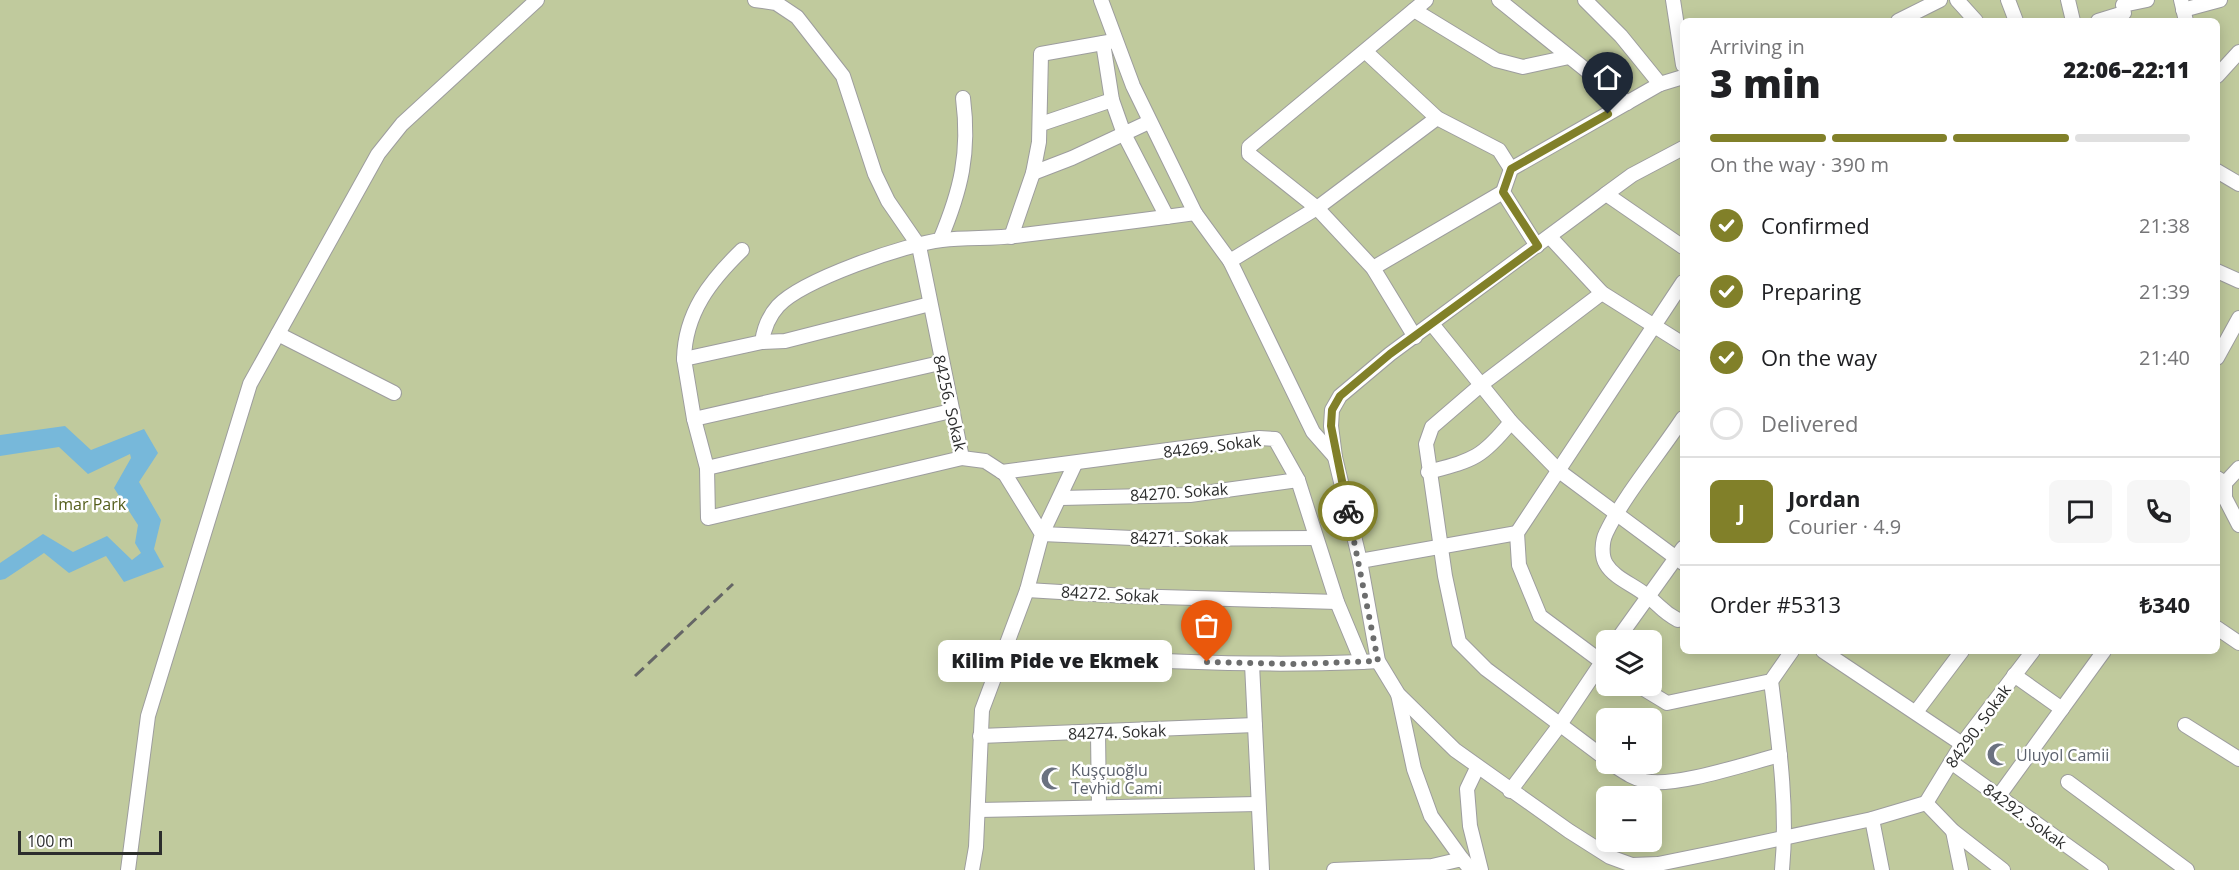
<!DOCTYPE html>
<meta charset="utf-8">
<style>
body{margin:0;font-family:"Open Sans",sans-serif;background:#f6f6f6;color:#202124;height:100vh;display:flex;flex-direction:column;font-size:22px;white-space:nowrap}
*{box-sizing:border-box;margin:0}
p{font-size:20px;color:#757577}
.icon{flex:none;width:33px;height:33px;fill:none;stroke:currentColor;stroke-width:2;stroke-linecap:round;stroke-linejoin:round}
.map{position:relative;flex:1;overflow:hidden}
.panel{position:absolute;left:1680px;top:18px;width:540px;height:636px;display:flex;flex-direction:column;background:#fff;border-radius:9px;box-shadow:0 3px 15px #0003}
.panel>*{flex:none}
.tools{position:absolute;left:1596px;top:630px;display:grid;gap:12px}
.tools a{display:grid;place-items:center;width:66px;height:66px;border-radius:9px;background:#fff;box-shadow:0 3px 15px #0003;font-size:30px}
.scale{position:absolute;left:18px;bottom:15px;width:144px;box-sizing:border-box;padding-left:6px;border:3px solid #2c2d2d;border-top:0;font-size:16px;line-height:21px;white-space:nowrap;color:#2c2d2d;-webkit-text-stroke:4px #fff;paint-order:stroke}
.pin{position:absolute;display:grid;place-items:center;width:51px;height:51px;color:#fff;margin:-62px -26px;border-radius:50% 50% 50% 0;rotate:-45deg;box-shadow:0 0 6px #0007}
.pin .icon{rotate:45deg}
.courier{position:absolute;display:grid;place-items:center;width:60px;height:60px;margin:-30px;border:4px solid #818029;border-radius:50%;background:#fff;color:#222;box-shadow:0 2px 8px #0007}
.bubble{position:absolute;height:42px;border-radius:9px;background:#fff;box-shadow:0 3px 15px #0003;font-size:20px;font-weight:800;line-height:42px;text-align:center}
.headline em{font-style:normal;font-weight:800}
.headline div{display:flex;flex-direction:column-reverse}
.headline{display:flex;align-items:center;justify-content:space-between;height:102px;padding:0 30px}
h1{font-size:39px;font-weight:800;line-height:45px}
.bar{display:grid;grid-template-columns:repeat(4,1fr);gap:9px 6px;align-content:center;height:72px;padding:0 30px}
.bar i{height:8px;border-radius:4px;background:#e0e0e0}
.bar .active{background:#818029}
.bar p{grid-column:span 4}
.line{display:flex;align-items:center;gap:15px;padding:0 30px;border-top:2px solid #e0e0e0}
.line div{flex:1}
.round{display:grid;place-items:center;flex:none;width:63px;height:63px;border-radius:9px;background:#f6f6f6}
ol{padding:0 30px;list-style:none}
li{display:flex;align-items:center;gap:18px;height:66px}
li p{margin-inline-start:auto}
li .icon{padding:6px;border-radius:50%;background:#818029;color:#fff;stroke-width:4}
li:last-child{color:#757577}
li i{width:33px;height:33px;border:3px solid #e0e0e0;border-radius:50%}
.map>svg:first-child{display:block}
.green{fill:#c0ca9d;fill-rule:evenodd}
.water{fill:#77b8da}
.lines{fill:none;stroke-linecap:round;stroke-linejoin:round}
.minor-casing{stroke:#9d9d9e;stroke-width:16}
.minor{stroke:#fff;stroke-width:14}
.rail{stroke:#656666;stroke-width:3;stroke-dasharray:12 6;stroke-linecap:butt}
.done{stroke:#6c6d6d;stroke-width:6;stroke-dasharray:0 10.8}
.route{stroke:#818029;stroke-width:8}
.labels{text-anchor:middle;stroke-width:5;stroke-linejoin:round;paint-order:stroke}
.street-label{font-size:16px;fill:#2c2d2d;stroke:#fff}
.park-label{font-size:16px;fill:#545e1b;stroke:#fff}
.worship-label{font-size:16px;fill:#5b616d;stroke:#fff;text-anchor:start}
</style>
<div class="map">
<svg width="2239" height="870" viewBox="0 0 2239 870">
<rect width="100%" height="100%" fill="#e3e4e5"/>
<path class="green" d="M0 0H2239V870H0ZM1683 21H2217V651H1683ZM1606 640H1652V686H1606ZM1606 718H1652V764H1606ZM1606 796H1652V842H1606Z"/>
<path class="water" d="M65 426 91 450 144 429 158 453 139 482 161 520 154 549 164 567 124 582 106 556 69 573 44 553 5 579 0 580V563L43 534 73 552 107 536 132 560 141 553 135 543 138 525 114 488 131 458 130 454 88 474 59 447 0 456V435Z"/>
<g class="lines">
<defs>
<g id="minor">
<path d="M755 0 776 3 797 17 843 76 875 174 888 201 919 246 962 458 985 461 1005 474 1042 534 1027 590 982 710 976 847 972 870"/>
<path d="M1101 0 1133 86 1195 213 1230 261 1313 432 1335 457"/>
<path d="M1499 0 1627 103"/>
<path d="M1585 0 1621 36 1660 84"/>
<path d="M1673 0 1683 65"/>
<path d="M1957 0 1976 21"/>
<path d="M2008 0 2016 21"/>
<path d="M2068 0 2073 21"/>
<path d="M2181 0 2186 21"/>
<path d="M2123 5 2147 0"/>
<path d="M1414 10 1496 60 1523 67 1569 57"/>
<path d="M2183 10 2220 0"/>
<path d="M1898 21 1940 0"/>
<path d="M2098 21 2124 13"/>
<path d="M1103 43 1112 100 1124 134 1167 217"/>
<path d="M1366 52 1437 118 1499 150 1511 169"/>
<path d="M2217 76 2239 52"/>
<path d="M1041 124 1112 100"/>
<path d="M2217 171 2239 184"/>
<path d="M1033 173 1072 158 1149 122"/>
<path d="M1606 194 1632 175 1683 148"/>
<path d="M1011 237 1033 173 1039 142 1041 54 1114 41"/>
<path d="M1550 237 1602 293 1683 344"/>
<path d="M940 240C961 190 970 153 963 98"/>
<path d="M1537 246 1503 192 1511 169 1660 84 1683 77"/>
<path d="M1683 247 1606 194 1390 354 1340 396 1332 410 1331 426 1335 457 1360 561 1378 661 1398 694 1455 750 1569 831 1610 857 1632 865 1658 864 1722 851 1872 819 1926 803 1953 831 2003 870"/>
<path d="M1230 261 1317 208 1437 118"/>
<path d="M1373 268 1503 192"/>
<path d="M2217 271 2239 281"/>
<path d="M1602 293 1482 384 1432 427 1426 444 1445 576 1459 642 1486 669 1606 759"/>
<path d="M1432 324 1511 422 1559 471 1683 563"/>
<path d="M278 334 394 393"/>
<path d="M1415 337 1373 268 1317 208 1249 154V147L1426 0"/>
<path d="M762 342C764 328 768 317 778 306 802 280 906 244 942 240 969 237 996 239 1023 235 1081 228 1138 221 1195 213"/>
<path d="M2217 358 2239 318"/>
<path d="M684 359C685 313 710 281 742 250"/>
<path d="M951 411 707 468 708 518 962 458"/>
<path d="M1683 418C1660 453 1623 497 1606 533 1602 541 1601 556 1606 564 1614 578 1634 585 1646 595 1660 605 1661 611 1678 620L1683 619"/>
<path d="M694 419 940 363"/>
<path d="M1075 464 1042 534 1155 539 1316 538"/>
<path d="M707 468 694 419 684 359 762 342 785 341 930 304"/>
<path d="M1002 472 1259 438 1275 439 1298 480 1337 602 1362 662 1378 661"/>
<path d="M1428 472C1473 460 1481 459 1511 422"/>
<path d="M2217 478 2225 483 2239 468"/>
<path d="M2225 483V498L2239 525"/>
<path d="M1061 498 1190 495 1298 480"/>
<path d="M1360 561 1517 533"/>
<path d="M1027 590 1127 596 1337 602"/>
<path d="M2217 628 2239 643"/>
<path d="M1617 640 1683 548"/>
<path d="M1005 650C1124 660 1242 667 1362 662"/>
<path d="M1823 651 1962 744"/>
<path d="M1252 664 1262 870"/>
<path d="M1606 665 1540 616 1519 565 1517 533 1683 282"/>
<path d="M2014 675 2062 709"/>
<path d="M1771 681C1779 744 1788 807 1782 870"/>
<path d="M1639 686 1667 703 1771 681 1792 651"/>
<path d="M1398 694 1414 769 1431 816 1462 859"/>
<path d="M1916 712 1962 651"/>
<path d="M2185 725 2239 759"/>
<path d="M1098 733 1099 807"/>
<path d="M980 736 1255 725"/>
<path d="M1951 762 2101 870"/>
<path d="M1612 764C1623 771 1632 778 1645 781 1675 788 1748 763 1780 755"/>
<path d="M1477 768 1467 789 1470 826 1481 870"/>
<path d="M2068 782 2187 870"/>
<path d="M1510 791 1559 726 1606 656"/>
<path d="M1998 797 2104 651"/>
<path d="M1926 803 1962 744 2033 651"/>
<path d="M978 810 1257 804"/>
<path d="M1872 819 1882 870"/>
<path d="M1953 831 1961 870"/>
<path d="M128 870 148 716 250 384 378 154 402 124 537 0"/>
<path d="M1334 870 1432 866 1462 859 1471 870"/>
</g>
</defs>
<use href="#minor" class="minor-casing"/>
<use href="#minor" class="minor"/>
<path class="rail" d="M635 676 733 584"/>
</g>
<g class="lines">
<path class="done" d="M1207 662 1296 664 1378 661 1348 511"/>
<path class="route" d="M1348 511 1331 426 1332 410 1340 396 1390 354 1538 246 1503 192 1511 169 1608 114"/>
</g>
<defs>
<symbol id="mosque-bare" viewBox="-9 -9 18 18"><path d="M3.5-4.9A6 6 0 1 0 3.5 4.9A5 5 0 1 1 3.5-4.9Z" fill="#6b7280" stroke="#fff" stroke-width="2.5" paint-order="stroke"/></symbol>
</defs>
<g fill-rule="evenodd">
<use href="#mosque-bare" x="1982" y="738" width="33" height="33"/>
<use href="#mosque-bare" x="1036" y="762" width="33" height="33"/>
</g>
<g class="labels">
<g class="street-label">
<text transform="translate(950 403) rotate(77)" y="6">84256. Sokak</text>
<text transform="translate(1212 446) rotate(-7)" y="6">84269. Sokak</text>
<text transform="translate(1179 492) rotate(-4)" y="6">84270. Sokak</text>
<text x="1179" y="544">84271. Sokak</text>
<text transform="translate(1110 594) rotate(3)" y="6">84272. Sokak</text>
<text transform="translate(1978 726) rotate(-54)" y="6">84290. Sokak</text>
<text transform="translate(1117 732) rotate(-2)" y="6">84274. Sokak</text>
<text transform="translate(2025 816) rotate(36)" y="6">84292. Sokak</text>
</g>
<g class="park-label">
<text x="90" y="510">İmar Park</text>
</g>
<g class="worship-label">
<text x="2016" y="761">Uluyol Camii</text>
<text x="1071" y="776">Kuşçuoğlu<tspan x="1071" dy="18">Tevhid Cami</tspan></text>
</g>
</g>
</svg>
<div class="tools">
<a><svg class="icon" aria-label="layers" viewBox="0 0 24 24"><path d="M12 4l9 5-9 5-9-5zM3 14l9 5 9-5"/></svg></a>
<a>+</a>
<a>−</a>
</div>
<div class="scale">100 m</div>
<div class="pin" style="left:1207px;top:662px;background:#ea580c"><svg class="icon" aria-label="bag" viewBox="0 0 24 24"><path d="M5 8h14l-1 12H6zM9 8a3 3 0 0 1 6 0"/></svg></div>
<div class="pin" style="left:1608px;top:114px;background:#1f2937"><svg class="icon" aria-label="home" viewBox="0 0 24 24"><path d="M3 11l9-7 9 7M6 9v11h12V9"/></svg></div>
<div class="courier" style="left:1348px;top:511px"><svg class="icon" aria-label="bike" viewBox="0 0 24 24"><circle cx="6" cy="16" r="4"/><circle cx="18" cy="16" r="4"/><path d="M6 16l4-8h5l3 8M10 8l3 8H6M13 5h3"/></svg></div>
<div class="bubble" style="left:938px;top:640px;width:234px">Kilim Pide ve Ekmek</div>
<section class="panel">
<div class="headline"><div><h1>3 min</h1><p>Arriving in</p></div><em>22:06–22:11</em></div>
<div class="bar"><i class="active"></i><i class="active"></i><i class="active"></i><i></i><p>On the way · 390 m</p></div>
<ol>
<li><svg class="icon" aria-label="check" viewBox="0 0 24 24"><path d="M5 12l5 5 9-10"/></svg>Confirmed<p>21:38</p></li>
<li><svg class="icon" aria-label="check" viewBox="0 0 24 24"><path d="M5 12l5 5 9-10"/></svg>Preparing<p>21:39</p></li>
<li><svg class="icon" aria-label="check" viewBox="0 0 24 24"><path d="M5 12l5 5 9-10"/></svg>On the way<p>21:40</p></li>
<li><i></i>Delivered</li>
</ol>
<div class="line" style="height:108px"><b class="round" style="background:#818029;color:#fff">J</b><div><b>Jordan</b><p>Courier · 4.9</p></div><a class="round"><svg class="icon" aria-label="chat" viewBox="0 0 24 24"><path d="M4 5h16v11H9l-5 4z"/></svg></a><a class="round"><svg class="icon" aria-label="phone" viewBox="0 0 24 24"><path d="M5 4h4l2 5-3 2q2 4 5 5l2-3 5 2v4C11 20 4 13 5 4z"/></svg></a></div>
<div class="line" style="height:78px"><div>Order #5313</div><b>₺340</b></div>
</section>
</div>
